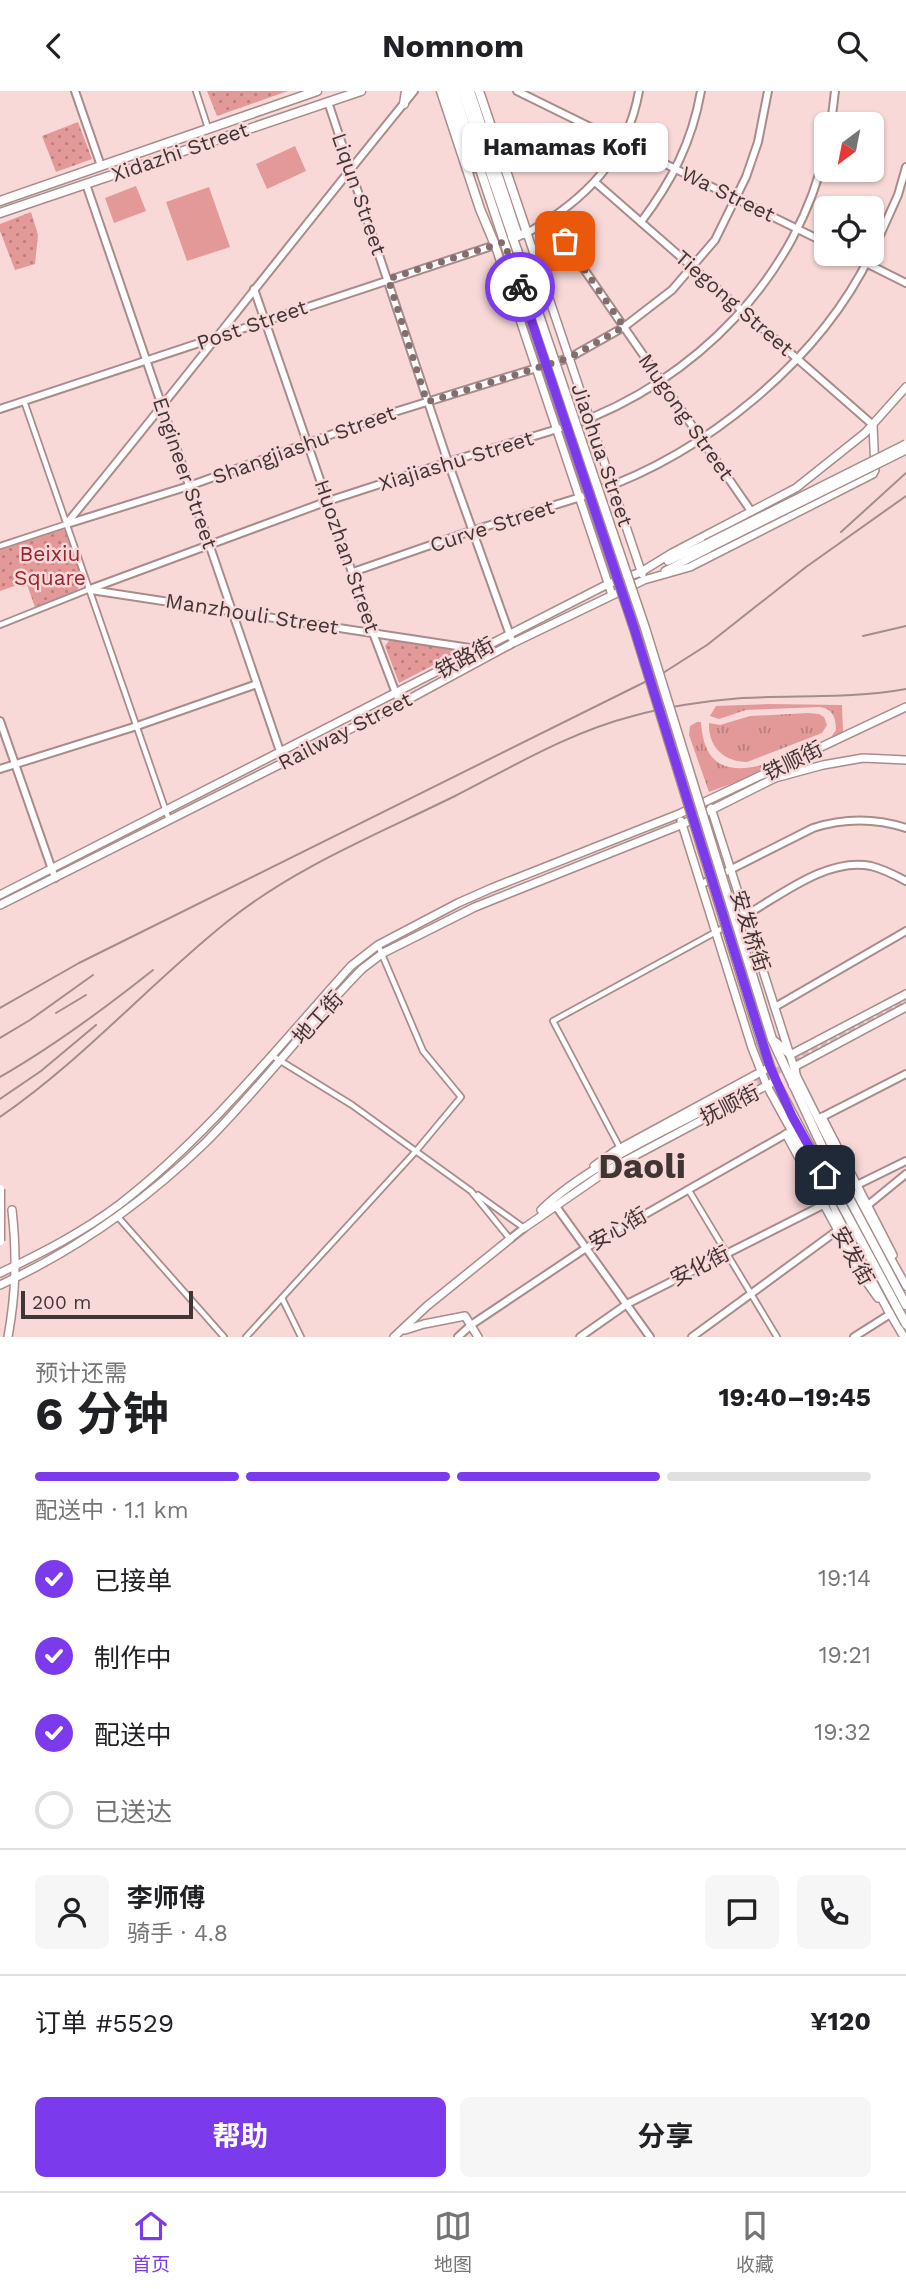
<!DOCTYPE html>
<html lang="zh">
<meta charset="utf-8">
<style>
body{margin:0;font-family:"Work Sans","Noto Sans SC",sans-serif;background:#f6f6f6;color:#202124;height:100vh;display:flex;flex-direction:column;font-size:26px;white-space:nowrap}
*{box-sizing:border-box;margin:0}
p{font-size:23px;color:#757577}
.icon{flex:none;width:38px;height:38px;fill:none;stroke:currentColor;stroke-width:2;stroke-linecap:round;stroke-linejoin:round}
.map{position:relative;height:1246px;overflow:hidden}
.details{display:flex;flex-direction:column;background:#fff;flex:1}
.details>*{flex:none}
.needle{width:46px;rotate:212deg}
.fabs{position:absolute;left:814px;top:21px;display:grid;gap:14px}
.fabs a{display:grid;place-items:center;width:70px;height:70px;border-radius:10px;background:#fff;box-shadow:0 2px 5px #0004;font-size:35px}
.scale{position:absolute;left:21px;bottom:18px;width:172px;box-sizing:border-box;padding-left:7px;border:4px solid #413534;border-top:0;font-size:19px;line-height:24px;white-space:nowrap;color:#413534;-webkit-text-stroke:5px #f8d9d8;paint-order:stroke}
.pin{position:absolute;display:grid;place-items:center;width:60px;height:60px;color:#fff;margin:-30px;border-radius:14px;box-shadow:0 4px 10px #0006}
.courier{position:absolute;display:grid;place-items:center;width:70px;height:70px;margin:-35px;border:5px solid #7c3aed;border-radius:50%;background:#fff;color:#222;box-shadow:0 2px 9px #0007}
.bubble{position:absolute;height:49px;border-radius:10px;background:#fff;box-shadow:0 2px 5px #0004;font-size:23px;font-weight:700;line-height:49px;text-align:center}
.head em{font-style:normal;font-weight:700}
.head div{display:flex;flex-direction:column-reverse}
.head{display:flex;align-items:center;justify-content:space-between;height:119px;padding:0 35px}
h1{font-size:46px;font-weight:700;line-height:52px}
.bar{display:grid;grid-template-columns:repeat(4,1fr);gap:10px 7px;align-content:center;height:84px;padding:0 35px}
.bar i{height:9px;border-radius:5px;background:#e0e0e0}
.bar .current{background:#7c3aed}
.bar p{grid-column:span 4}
.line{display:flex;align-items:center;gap:18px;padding:0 35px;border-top:2px solid #e0e0e0}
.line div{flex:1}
.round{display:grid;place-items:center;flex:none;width:74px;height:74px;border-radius:10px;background:#f6f6f6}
ol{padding:0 35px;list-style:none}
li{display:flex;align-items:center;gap:21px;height:77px}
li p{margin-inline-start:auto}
li .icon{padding:7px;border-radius:50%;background:#7c3aed;color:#fff;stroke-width:4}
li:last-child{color:#757577}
li i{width:38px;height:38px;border:4px solid #e0e0e0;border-radius:50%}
.cta{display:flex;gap:14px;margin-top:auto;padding:14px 35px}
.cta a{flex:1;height:80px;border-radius:10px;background:#7c3aed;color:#fff;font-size:28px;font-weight:700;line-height:80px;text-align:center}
.cta a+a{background:#f6f6f6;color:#202124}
header{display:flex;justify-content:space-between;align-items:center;height:91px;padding:0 35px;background:#fff;font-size:32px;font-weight:700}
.menu{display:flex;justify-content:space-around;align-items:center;height:98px;border-top:2px solid #e0e0e0;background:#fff;font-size:19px;color:#757577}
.menu a{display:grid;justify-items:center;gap:4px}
.menu .current{color:#7c3aed}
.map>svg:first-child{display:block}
.grass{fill:url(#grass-tufts)}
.park{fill:url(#park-dots)}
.garden{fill:#e39998}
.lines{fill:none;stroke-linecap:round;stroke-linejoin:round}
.secondary-tunnel{stroke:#d3b8b7;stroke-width:7;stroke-dasharray:7 3.5;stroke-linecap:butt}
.minor-casing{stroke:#a88c8b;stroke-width:8}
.tertiary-casing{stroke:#a88c8b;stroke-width:10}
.secondary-casing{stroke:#a88c8b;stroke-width:10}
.primary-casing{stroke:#a88c8b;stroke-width:11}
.trunk-casing{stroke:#a88c8b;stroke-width:11}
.minor{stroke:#fff;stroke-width:4.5}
.tertiary{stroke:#fff;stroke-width:6}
.secondary{stroke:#fff;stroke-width:7}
.primary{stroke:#fff;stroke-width:8}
.trunk{stroke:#fff;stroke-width:8}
.rail{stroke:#a38d8c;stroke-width:2}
.secondary-bridge-casing{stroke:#a88c8b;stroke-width:10;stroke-linecap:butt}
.primary-bridge-casing{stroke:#a88c8b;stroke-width:11;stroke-linecap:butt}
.trunk-bridge-casing{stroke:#a88c8b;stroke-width:11;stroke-linecap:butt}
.secondary-bridge{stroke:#fff;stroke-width:7}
.primary-bridge{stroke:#fff;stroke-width:8}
.trunk-bridge{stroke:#fff;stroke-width:8}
.done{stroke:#816e6d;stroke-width:7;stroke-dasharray:0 12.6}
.route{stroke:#7c3aed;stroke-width:9}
.labels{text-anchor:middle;stroke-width:5;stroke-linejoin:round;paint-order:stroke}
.street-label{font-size:21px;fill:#413534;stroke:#f8d9d8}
.park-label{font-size:21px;fill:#972530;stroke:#f8d9d8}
.town-label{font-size:35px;font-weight:bold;fill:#413534;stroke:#f8d9d8}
</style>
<header><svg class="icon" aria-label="back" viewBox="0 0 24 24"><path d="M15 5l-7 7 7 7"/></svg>Nomnom<svg class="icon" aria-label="search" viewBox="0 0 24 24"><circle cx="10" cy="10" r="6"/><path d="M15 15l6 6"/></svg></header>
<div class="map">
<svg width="906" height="1246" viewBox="0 0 906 1246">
<defs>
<pattern id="grass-tufts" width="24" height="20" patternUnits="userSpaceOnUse" patternTransform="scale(1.75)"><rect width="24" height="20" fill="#e39998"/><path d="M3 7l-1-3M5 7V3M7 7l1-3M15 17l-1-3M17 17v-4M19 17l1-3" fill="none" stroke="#ba7e7d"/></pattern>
<pattern id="park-dots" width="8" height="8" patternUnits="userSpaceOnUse" patternTransform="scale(1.75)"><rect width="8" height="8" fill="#e39998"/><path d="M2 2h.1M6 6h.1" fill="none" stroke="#ba7e7d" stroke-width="1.8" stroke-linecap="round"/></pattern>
</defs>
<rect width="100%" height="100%" fill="#f8d9d8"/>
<g class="grass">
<path d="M770 613 842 614 843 641 831 646 836 639C836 627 833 618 820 616L746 619 719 628 710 625 716 615Z"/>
<path d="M808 622 819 623 824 626 827 634 822 642 747 671C724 671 708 656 709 632L720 634 750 625Z"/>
<path d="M697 631H701C704 679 732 684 772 671L773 673 739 690 709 701 689 644 690 635Z"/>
</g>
<g class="park">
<path d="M207 0H288L217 25Z"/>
<path d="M78 31 92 68 56 81 42 45Z"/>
<path d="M31 121 38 144 35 173 15 179 0 140V133Z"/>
<path d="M61 437 67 440C73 456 92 491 73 503 62 510 46 512 35 516L26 491 0 500V457Z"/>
<path d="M391 547 462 559 399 592 385 555Z"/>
</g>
<g class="garden">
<path d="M295 55 306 80 267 98 256 73Z"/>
<path d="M136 95 146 120 114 132 105 107Z"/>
<path d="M209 96 230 156 187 170 166 111Z"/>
</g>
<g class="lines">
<path class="secondary-tunnel" d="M720 1011 906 910"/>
<defs>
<g id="minor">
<path d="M196 0 208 37"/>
<path d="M24 310 169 729"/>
<path d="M0 455 67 433"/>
<path d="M0 534 90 498"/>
<path d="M271 964 352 1014 471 1100 510 1148"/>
<path d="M620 1057 553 930 745 825"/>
<path d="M688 1098 777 1246"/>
<path d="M478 1104 524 1137"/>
<path d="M118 1126 224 1246"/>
<path d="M282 1207 301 1246"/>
<path d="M246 1246 416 1060 461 1006 423 960 378 854"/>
</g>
<g id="tertiary">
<path d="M75 0 101 75"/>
<path d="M517 0 826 152"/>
<path d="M328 11 448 371 511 547"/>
<path d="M831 33 835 0"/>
<path d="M595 91 873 334"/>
<path d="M86 93 284 672"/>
<path d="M550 129 751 420"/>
<path d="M641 131C672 90 692 51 701 0"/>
<path d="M527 142C584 110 627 68 639 0"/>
<path d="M872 162 898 104 906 76"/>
<path d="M848 163 906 192"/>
<path d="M254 198 373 542 400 613"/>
<path d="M0 318 495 154"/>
<path d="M572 334C694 291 799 185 826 56"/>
<path d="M594 401C706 362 819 270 871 163"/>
<path d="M67 432C184 290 297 143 414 0"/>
<path d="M67 433 189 395 388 323 569 267 624 236 672 199 715 149 746 86 758 51 768 0"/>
<path d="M353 481 471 440 584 405"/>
<path d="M90 498 328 410 448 371 561 337"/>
<path d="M91 499 496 561"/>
<path d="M0 630 55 787"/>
<path d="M0 678 137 635 257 593"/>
<path d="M702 793 813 737C844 727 875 727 906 737"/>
<path d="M746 824C781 804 828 766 871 775 883 778 895 784 906 790"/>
<path d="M775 916 906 840"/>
<path d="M822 1026 906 983"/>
<path d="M857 1094 906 1070"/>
<path d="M555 1114 650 1246"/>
<path d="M868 1114 906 1083"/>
<path d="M510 1148 524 1137"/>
<path d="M458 1246 471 1234 586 1157 786 1043"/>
<path d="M580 1246 627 1213 825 1113"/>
<path d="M692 1246 838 1139"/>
<path d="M854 1246 906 1213"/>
</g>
<g id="secondary">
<path d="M527 142 642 483"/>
<path d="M495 154 612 504"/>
<path d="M668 470 706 453"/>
<path d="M665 480 708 458"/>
<path d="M711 717 797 986 850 1092"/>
<path d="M681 730 752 957 767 995 829 1108"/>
<path d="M0 804 608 493 641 481 672 462 796 397 865 342 906 296"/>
<path d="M0 814 400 613 513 552 644 489 690 476 873 383 875 379 873 334"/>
<path d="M790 964 906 903"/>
<path d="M794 976 906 916"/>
<path d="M822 1026 893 1164"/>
<path d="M786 1043 863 1186 878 1207"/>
<path d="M594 1075 615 1060 770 976"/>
<path d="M858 1109 906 1195"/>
<path d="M541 1119C585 1076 665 1040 720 1011"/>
<path d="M836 1122 890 1223"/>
<path d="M524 1137 608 1079 775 990"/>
<path d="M0 1182C42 1162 83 1141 120 1113 208 1045 277 957 351 875L378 854 458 812 492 797 679 723 906 616"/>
<path d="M0 1194C76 1159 144 1111 205 1052 260 997 307 934 362 878L383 862 475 816 683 733 775 687 823 674 863 667 906 669"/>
<path d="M888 1219 904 1246"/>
<path d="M405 1239 424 1233 465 1225 478 1246"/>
<path d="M8 1246C16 1201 17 1164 12 1119"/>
<path d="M394 1246 427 1215 510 1148"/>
</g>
<g id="primary">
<path d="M404 13 406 0"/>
<path d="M0 110 317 0"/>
<path d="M0 122 361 0"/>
</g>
<g id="trunk">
<path d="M441 0 480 118 495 154"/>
<path d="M448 0 474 77"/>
<path d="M454 0 509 165"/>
<path d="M462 0 517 159"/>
<path d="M470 0 518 145"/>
<path d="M479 0 527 142 512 146"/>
<path d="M772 948 827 1066"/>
<path d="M774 950 790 963"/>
<path d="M762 952 775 990 819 1073"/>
<path d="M793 994 795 979"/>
<path d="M823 1085 838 1125"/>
<path d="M841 1085 861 1114"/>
</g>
</defs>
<use href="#minor" class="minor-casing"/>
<use href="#tertiary" class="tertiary-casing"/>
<use href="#secondary" class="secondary-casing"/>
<use href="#primary" class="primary-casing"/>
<use href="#trunk" class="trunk-casing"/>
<use href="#minor" class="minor"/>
<use href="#tertiary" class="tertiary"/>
<use href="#secondary" class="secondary"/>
<use href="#primary" class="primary"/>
<use href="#trunk" class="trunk"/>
<g class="rail">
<path d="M841 441 906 382"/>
<path d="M863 545 906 535"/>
<path d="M0 917 79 872 663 582 707 554 806 476 906 405"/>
<path d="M56 922 86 904"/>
<path d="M0 947 30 929 93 884"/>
<path d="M0 986C54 955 104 918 153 879"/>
<path d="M0 1008 41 980 96 934"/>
<path d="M0 1026C83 969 149 893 228 830 295 776 378 743 455 705 512 676 570 641 633 625 669 615 705 610 742 607 797 604 852 608 906 598"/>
</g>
<defs>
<g id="secondary-bridge">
<path d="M706 453 906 353"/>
<path d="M709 457 906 359"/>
</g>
<path id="primary-bridge" d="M0 1098V1150"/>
<g id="trunk-bridge">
<path d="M517 159 645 537 772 948"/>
<path d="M509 165 634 537 762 952"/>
<path d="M825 1062 906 1214"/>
<path d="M817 1068 906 1233"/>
</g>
</defs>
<use href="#secondary-bridge" class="secondary-bridge-casing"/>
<use href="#primary-bridge" class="primary-bridge-casing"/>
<use href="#trunk-bridge" class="trunk-bridge-casing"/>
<use href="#secondary-bridge" class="secondary-bridge"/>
<use href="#primary-bridge" class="primary-bridge"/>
<use href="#trunk-bridge" class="trunk-bridge"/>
</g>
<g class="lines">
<path class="done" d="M520 196 504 151 388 188 427 311 569 267 624 236 565 150"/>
<path class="route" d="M520 196 634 537 770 976 792 1025 825 1084"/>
</g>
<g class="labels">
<g class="street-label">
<text transform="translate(180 61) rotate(-19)" y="7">Xidazhi Street</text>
<text transform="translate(359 103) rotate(71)" y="7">Liqun Street</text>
<text transform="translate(728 103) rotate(26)" y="7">Wa Street</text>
<text transform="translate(734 212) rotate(41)" y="7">Tiegong Street</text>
<text transform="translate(252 234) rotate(-19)" y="7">Post Street</text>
<text transform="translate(686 326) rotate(55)" y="7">Mugong Street</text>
<text transform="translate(304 354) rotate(-20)" y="7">Shangjiashu Street</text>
<text transform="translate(602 364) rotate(71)" y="7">Jiaohua Street</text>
<text transform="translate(456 370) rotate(-17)" y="7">Xiajiashu Street</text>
<text transform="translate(185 382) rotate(71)" y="7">Engineer Street</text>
<text transform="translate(492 435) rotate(-18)" y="7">Curve Street</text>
<text transform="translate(347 465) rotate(71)" y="7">Huozhan Street</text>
<text transform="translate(252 523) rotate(9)" y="7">Manzhouli Street</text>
<text transform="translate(465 567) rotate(-28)" y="7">铁路街</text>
<text transform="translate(345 640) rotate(-27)" y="7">Railway Street</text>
<text transform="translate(793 670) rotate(-26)" y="7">铁顺街</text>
<text transform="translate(750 840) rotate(72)" y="7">安发桥街</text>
<text transform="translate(318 927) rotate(-48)" y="7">地工街</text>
<text transform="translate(730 1014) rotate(-27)" y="7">抚顺街</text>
<text transform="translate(618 1138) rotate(-30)" y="7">安心街</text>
<text transform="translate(853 1165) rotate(61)" y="7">安发街</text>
<text transform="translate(700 1175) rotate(-27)" y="7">安化街</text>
</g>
<g class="park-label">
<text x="50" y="470">Beixiu<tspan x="50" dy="24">Square</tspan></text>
</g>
<g class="town-label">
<text x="642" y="1087">Daoli</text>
</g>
</g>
</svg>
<div class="fabs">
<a><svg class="needle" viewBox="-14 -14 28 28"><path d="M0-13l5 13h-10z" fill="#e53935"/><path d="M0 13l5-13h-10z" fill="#757577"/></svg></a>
<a><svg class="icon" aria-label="locate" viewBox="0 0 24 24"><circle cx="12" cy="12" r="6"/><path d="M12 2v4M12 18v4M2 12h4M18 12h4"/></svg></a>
</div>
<div class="scale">200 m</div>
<div class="pin" style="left:565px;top:150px;background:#ea580c"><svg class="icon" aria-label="bag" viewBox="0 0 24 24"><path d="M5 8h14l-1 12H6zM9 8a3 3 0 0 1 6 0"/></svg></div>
<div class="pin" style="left:825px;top:1084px;background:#1f2937"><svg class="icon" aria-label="home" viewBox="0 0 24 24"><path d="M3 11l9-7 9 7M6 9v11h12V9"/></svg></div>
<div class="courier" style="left:520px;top:196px"><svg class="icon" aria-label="bike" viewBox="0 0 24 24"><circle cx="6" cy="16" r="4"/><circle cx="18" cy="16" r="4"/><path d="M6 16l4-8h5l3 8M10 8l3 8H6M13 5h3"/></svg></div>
<div class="bubble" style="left:462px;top:32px;width:206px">Hamamas Kofi</div>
</div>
<section class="details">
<div class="head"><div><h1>6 分钟</h1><p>预计还需</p></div><em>19:40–19:45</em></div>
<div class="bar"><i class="current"></i><i class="current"></i><i class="current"></i><i></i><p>配送中 · 1.1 km</p></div>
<ol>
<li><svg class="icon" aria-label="check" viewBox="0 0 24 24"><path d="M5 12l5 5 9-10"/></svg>已接单<p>19:14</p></li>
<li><svg class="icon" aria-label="check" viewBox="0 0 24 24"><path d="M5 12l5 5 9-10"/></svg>制作中<p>19:21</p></li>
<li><svg class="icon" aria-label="check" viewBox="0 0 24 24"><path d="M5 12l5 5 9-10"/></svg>配送中<p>19:32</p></li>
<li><i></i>已送达</li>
</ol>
<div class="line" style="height:126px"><a class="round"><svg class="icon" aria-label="person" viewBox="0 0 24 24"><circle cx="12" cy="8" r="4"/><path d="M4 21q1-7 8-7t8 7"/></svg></a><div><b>李师傅</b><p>骑手 · 4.8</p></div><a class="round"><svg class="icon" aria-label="chat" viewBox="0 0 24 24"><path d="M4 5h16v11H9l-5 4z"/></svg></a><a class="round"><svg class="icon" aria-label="phone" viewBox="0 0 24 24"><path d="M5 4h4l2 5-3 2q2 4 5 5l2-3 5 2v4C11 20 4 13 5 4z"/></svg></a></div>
<div class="line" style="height:91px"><div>订单 #5529</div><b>¥120</b></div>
<div class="cta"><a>帮助</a><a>分享</a></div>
</section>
<nav class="menu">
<a class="current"><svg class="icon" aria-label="home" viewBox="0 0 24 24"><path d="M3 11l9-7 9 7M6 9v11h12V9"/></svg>首页</a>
<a><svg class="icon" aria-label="map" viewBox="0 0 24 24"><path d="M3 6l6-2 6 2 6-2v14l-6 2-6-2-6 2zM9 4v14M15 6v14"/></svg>地图</a>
<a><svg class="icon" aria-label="saved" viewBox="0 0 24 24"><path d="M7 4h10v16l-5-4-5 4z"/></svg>收藏</a>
</nav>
